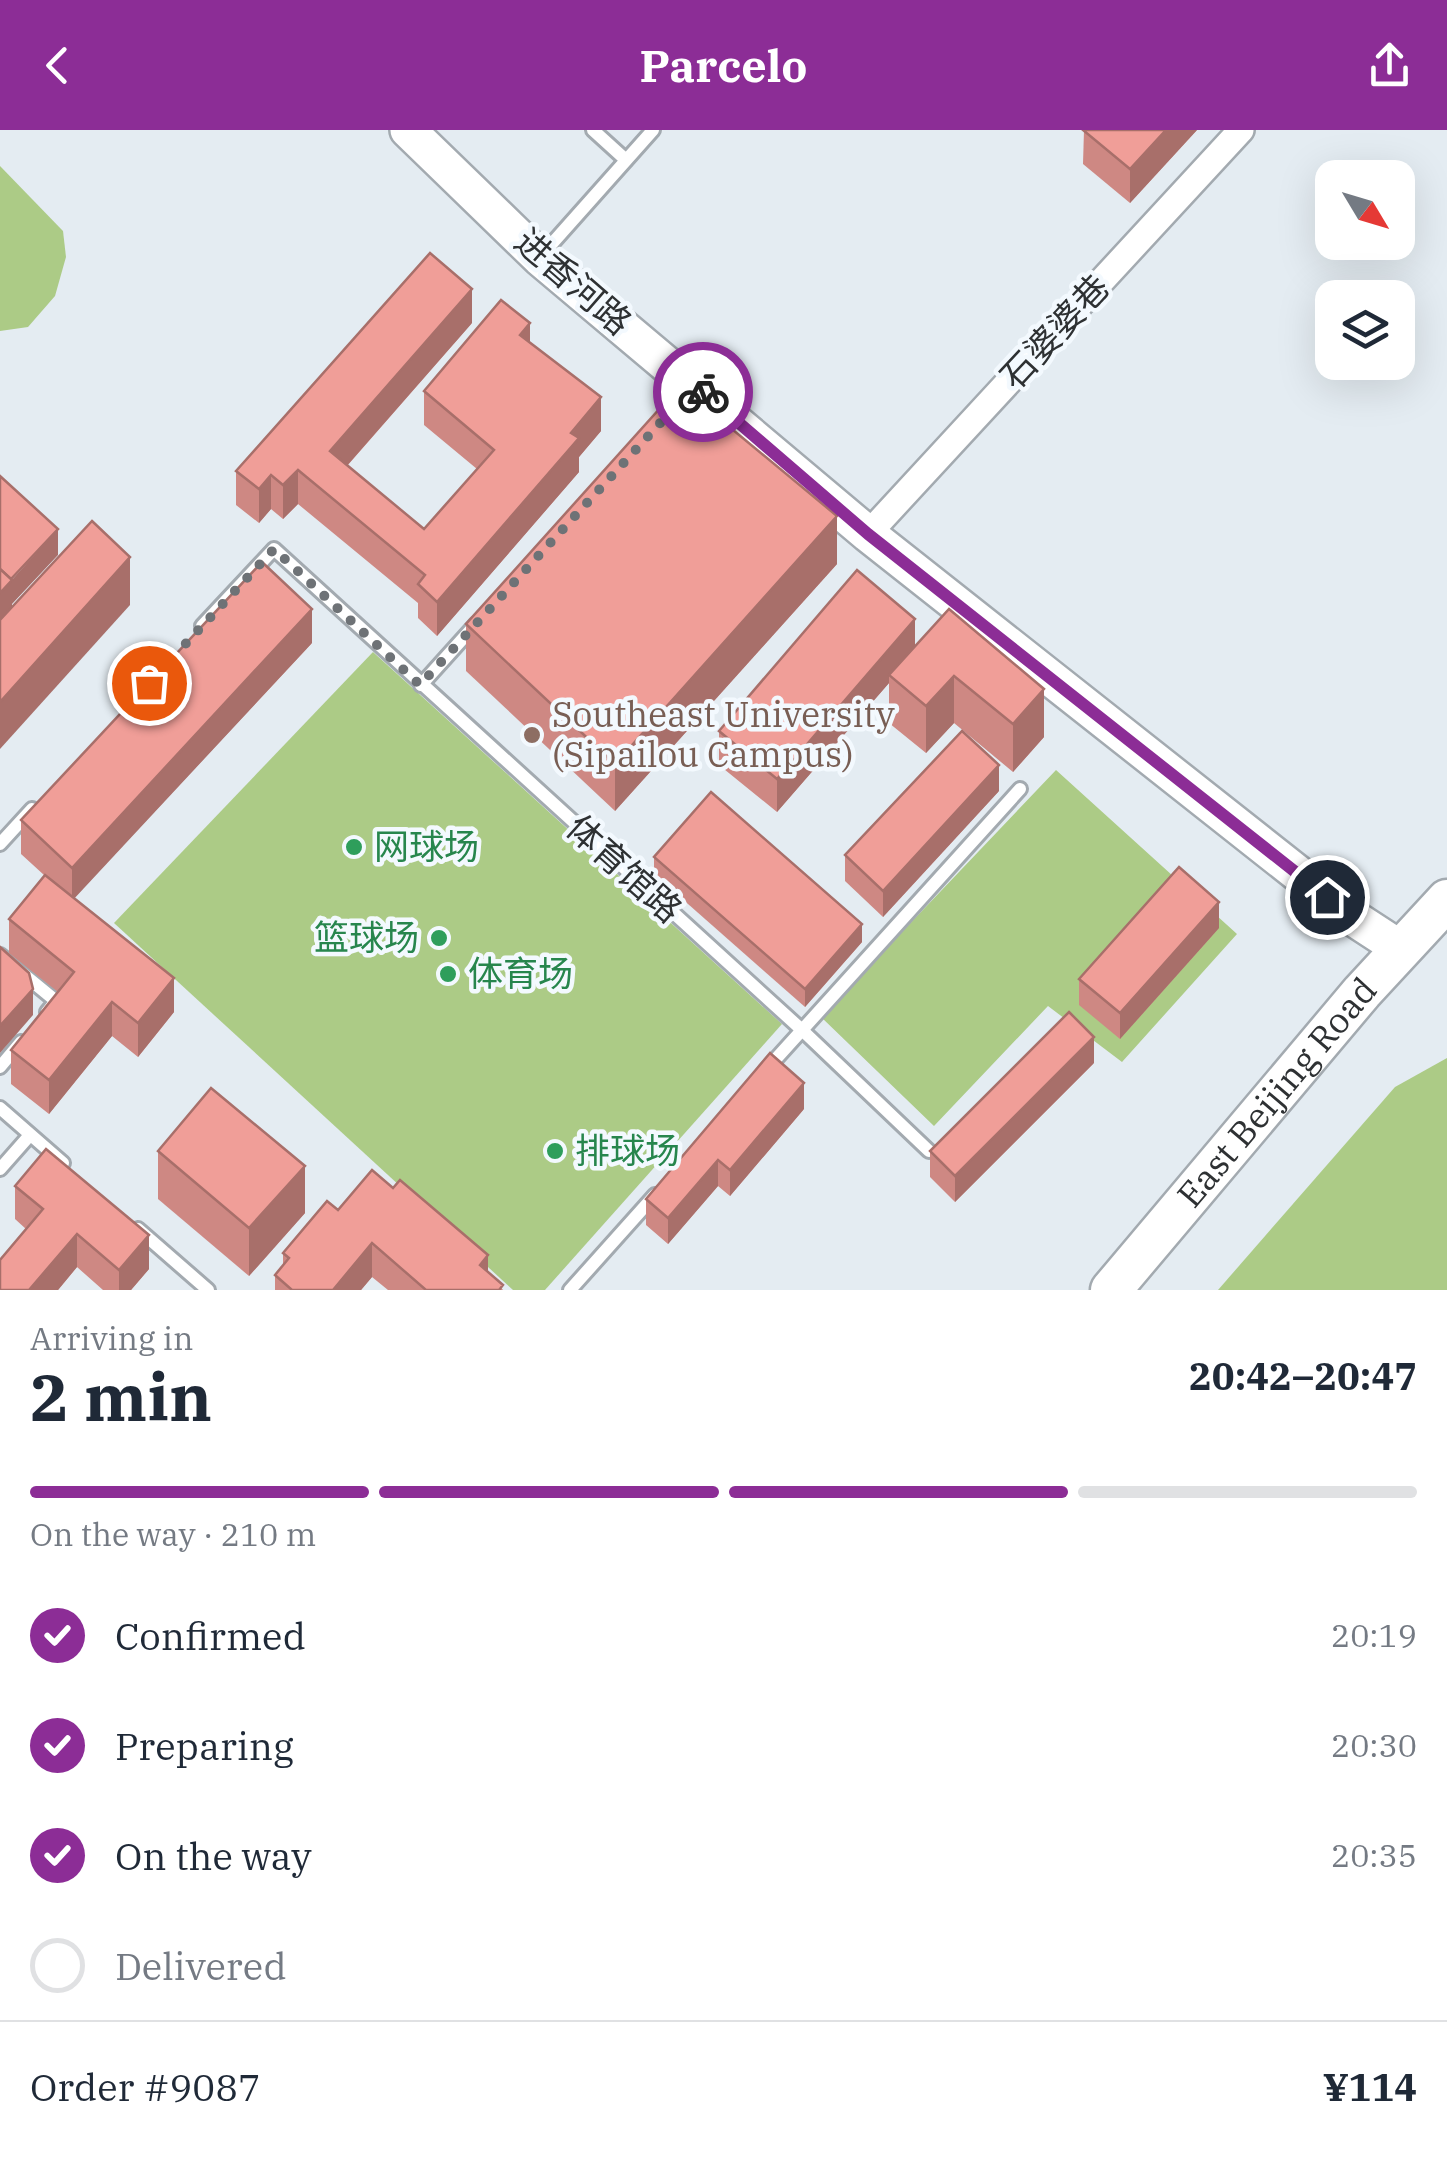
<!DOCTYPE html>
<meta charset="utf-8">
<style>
body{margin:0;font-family:"IBM Plex Serif","Noto Sans SC",serif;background:#f6f6f7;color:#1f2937;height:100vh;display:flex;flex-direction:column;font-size:38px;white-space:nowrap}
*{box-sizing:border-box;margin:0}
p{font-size:32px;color:#747a83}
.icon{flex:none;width:55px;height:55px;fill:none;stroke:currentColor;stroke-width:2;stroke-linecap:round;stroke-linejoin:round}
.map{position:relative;height:1160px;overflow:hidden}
.panel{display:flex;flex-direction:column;background:#fff;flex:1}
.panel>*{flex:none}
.needle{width:65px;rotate:128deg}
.tools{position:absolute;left:1315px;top:30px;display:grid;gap:20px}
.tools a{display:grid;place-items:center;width:100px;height:100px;border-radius:20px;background:#fff;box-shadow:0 10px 40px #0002;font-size:50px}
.pin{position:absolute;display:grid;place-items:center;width:85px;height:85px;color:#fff;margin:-42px;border:5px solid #fff;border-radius:50%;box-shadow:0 2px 10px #0007}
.courier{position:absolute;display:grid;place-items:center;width:100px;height:100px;margin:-50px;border:8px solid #8c2d96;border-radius:50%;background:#fff;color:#222;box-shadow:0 2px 12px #0007}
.summary em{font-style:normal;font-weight:800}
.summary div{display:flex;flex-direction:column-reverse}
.summary{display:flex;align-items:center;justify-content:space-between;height:170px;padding:0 30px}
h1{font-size:65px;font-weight:800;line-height:75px}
.bar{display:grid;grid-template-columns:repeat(4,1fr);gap:15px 10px;align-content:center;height:120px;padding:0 30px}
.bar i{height:12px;border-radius:8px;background:#e0e1e3}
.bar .selected{background:#8c2d96}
.bar p{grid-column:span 4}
.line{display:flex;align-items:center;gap:25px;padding:0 30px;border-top:2px solid #e0e1e3}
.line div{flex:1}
ol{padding:0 30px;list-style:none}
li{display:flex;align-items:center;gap:30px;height:110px}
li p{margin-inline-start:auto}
li .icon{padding:10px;border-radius:50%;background:#8c2d96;color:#fff;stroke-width:4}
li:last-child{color:#747a83}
li i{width:55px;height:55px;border:5px solid #e0e1e3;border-radius:50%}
header{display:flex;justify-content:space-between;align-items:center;height:130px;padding:0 30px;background:#8c2d96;color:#fff;font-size:45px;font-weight:800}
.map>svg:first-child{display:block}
.green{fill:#accb86}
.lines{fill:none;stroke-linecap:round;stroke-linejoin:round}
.lane-casing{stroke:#a3aab0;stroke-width:18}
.street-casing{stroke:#a3aab0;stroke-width:30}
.secondary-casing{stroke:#a3aab0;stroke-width:40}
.primary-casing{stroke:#a3aab0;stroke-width:45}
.lane{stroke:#fff;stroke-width:12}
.street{stroke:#fff;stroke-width:25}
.secondary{stroke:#fff;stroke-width:35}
.primary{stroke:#fff;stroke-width:40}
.wall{fill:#ce8883}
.shaded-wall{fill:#a86f6a}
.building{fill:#f09e98;stroke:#a86f6a;stroke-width:2.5}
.done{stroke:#6e7276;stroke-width:10;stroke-dasharray:0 18}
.route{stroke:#8c2d96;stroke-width:12}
.education-dot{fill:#8d6e63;stroke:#f3f9fe;stroke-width:4}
.leisure-dot{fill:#2e9e5b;stroke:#f3f9fe;stroke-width:4}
.labels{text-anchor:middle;stroke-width:9;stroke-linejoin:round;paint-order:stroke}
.street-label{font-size:35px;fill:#2e3133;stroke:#f3f9fe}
.education-label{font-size:35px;fill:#785e54;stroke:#f3f9fe;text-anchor:start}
.leisure-label{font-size:35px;fill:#27864d;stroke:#f3f9fe;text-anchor:start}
</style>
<header><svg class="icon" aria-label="back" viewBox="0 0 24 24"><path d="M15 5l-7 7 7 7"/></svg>Parcelo<svg class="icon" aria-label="share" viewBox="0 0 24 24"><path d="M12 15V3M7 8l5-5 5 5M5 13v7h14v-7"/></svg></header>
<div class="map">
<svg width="1447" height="1160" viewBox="0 0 1447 1160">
<rect width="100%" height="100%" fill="#e4ecf2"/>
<g class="green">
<path d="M0 36 63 101 66 127 55 166 28 197 0 201Z"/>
<path d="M373 522 782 894 545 1160H513L114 793Z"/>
<path d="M1056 640 1237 804 1122 932 1048 876 934 996 821 887Z"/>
<path d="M1447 928V1160H1218L1395 957Z"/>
</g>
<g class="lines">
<defs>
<g id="lane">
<path d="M593 0 626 30"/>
<path d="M541 126 653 0"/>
<path d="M202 496 274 419 802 900 929 1021"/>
<path d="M421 555 476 494"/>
<path d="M0 714 32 679"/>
<path d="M0 825 56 871 47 882"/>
<path d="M0 937 21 912"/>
<path d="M765 941 1020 659"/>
<path d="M0 978 63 1033"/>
<path d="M0 1039 30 1005"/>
<path d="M138 1099 208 1160"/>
<path d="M570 1160 655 1065"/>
</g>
<path id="street" d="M868 404 1241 0"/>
<path id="secondary" d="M408 0 540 128 868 404 1358 791 1401 819"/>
<g id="primary">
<path id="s1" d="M1111 1160 1362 862 1447 770"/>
</g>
</defs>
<use href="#lane" class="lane-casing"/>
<use href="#street" class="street-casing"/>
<use href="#secondary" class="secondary-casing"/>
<use href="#primary" class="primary-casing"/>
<use href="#lane" class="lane"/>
<use href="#street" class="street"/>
<use href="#secondary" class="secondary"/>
<use href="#primary" class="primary"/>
</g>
<g class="wall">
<path d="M1084 0H1197L1130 73 1083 34Z"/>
<path d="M472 193 347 336 424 399 477 339 424 295V261L530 213 601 301 579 327V342L437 506 418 488V473L298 374 283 389 271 379 259 393 236 375V341Z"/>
<path d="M837 434 615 681 466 541V494Z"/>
<path d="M312 513 74 768 174 882 138 927 112 906 49 984 11 954V920L58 862 9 823V789L44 745 21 724V690Z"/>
<path d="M915 516 1044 607 1013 642 954 593 926 623 889 593V553L777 682 719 635V601Z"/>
<path d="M999 661 883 787 845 751V725Z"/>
<path d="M654 727 862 812 805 877 654 744Z"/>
<path d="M1219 798 1120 909 1079 875V849Z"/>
<path d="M1094 933 955 1072 930 1047V1021Z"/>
<path d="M804 979 730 1066 718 1056 668 1114 646 1095V1069Z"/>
<path d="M158 1021 305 1083 249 1146 158 1069Z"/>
<path d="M15 1056 149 1139 131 1160H103L77 1137 58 1160H0L26 1099 15 1089Z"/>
<path d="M338 1080 488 1142 503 1160H388L372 1147 361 1160H275V1145L283 1135V1123Z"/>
</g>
<g class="shaded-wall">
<path d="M1166 0H1197L1130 73V39Z"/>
<path d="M472 159V193L330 355V321Z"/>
<path d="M530 193V226L520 205Z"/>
<path d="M601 267V301L579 327V342L437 506V472Z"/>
<path d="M298 340V374L283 389V355Z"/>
<path d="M271 345V379L259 393V359Z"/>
<path d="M837 386V434L615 681V634Z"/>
<path d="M58 399V425L12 474V497L0 511V463Z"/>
<path d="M130 427V475L0 619V572Z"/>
<path d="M312 479V513L72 771V738Z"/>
<path d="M915 489V523L889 545V553L777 682V649Z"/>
<path d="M954 546V593L926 623V576Z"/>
<path d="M1044 559V607L1013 642V594Z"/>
<path d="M999 635V661L883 787V761Z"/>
<path d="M1219 772V798L1120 909V883Z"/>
<path d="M862 794V812L805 877V859Z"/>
<path d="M174 848V882L138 927V893Z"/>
<path d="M33 859V885L0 923V896Z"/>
<path d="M112 872V906L49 984V950Z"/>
<path d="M1094 907V933L955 1072V1046Z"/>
<path d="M804 953V979L730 1066V1040Z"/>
<path d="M718 1030V1056L668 1114V1088Z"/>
<path d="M305 1036V1083L249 1146V1098Z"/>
<path d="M77 1104V1137L58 1160H29Z"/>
<path d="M149 1105V1139L131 1160H119V1140Z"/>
<path d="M372 1113V1147L361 1160H333Z"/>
<path d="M488 1125V1158L480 1135Z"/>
</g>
<g class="building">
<path d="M1083 0H1166L1130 39Z"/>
<path d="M430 123 472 159 330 321 424 399 494 320 424 261 501 170 530 193 520 205 601 267 571 303 579 308 437 472 418 454 425 445 298 340 283 355 271 345 259 359 236 341Z"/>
<path d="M680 256 837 386 615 634 466 494Z"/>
<path d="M0 346 58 399 11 449 0 439Z"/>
<path d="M92 391 130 427 0 572V490Z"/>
<path d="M262 432 312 479 72 738 21 690Z"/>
<path d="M0 439 12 450 0 463Z"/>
<path d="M857 440 915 489 777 649 719 601Z"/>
<path d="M949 479 1044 559 1013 594 954 546 926 576 889 545Z"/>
<path d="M962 601 999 635 883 761 845 725Z"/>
<path d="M711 662 862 794 805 859 654 727Z"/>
<path d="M1179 737 1219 772 1120 883 1079 849Z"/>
<path d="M45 745 174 848 138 893 112 872 49 950 11 920 74 842 9 789Z"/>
<path d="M0 817 29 843 33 859 0 896Z"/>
<path d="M1069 882 1094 907 955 1046 930 1021Z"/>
<path d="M770 923 804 953 730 1040 718 1030 668 1088 646 1069Z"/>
<path d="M211 958 305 1036 249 1098 158 1021Z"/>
<path d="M46 1019 149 1105 119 1140 77 1104 29 1160H0V1130L43 1079 15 1056Z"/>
<path d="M372 1040 393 1058 400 1050 488 1125 480 1135 503 1155 499 1160H426L372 1113 333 1160H292L275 1145 289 1128 283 1123 327 1071 338 1080Z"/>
</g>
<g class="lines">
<path class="done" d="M149 553 274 419 420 555 695 255 703 262"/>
<path class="route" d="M703 262 868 404 1327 767"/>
</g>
<circle class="education-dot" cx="532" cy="605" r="10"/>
<g class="leisure-dot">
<circle cx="354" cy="717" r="10"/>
<circle cx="439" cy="808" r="10"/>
<circle cx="448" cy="844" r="10"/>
<circle cx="555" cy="1021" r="10"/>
</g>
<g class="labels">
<g class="street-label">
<text transform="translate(573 152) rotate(41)" y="12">进香河路</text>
<text transform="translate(1055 202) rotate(-47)" y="12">石婆婆巷</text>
<text transform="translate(624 739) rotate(42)" y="12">体育馆路</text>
<text dy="12" stroke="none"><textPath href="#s1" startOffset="258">East Beijing Road</textPath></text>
</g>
<g class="education-label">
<text x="552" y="597">Southeast University<tspan x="552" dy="40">(Sipailou Campus)</tspan></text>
</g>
<g class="leisure-label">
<text x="374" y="729">网球场</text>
<text x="419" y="820" text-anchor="end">篮球场</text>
<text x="468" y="856">体育场</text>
<text x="575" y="1033">排球场</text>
</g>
</g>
</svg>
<div class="tools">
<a><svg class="needle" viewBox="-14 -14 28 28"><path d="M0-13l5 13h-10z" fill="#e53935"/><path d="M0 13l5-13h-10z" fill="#747a83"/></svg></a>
<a><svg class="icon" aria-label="layers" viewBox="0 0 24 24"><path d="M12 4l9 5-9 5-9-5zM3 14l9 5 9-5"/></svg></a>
</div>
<div class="pin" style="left:149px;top:553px;background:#ea580c"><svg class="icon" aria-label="bag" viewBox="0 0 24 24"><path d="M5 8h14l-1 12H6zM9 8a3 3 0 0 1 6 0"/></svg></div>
<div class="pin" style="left:1327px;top:767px;background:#1f2937"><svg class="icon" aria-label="home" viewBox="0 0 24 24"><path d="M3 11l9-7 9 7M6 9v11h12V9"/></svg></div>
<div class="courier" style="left:703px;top:262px"><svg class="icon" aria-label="bike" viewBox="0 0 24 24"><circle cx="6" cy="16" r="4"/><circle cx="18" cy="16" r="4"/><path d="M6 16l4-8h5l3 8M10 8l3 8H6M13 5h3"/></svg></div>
</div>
<section class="panel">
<div class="summary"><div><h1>2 min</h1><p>Arriving in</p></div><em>20:42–20:47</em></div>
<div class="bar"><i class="selected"></i><i class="selected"></i><i class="selected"></i><i></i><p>On the way · 210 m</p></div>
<ol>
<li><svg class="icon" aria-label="check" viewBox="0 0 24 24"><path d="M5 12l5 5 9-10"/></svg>Confirmed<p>20:19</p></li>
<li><svg class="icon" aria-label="check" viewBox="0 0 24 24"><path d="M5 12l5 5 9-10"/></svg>Preparing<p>20:30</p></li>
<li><svg class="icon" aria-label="check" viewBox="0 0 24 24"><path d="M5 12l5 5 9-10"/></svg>On the way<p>20:35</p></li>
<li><i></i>Delivered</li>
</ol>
<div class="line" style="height:130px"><div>Order #9087</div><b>¥114</b></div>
</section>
